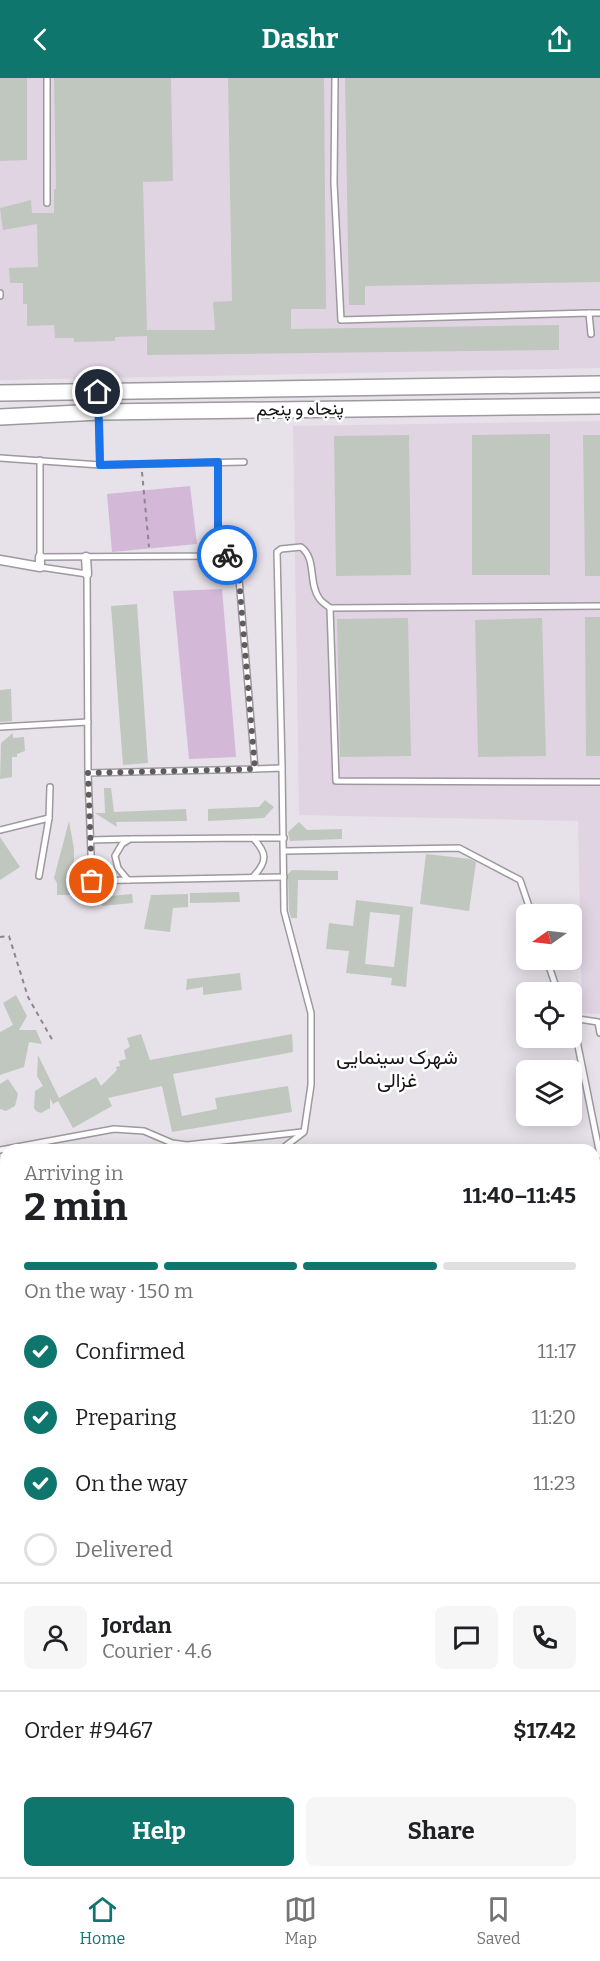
<!DOCTYPE html>
<meta charset="utf-8">
<style>
body{margin:0;font-family:Bitter,Vazirmatn,serif;background:#f6f6f6;color:#202124;height:100vh;display:flex;flex-direction:column;font-size:22px;white-space:nowrap}
*{box-sizing:border-box;margin:0}
p{font-size:20px;color:#757577}
.icon{flex:none;width:33px;height:33px;fill:none;stroke:currentColor;stroke-width:2;stroke-linecap:round;stroke-linejoin:round}
.map{position:relative;flex:1;overflow:hidden}
.panel{position:absolute;left:0px;top:1066px;width:600px;height:734px;display:flex;flex-direction:column;background:#fff;border-radius:18px 18px 0 0;box-shadow:0 3px 15px #0003}
.panel>*{flex:none}
.needle{width:39px;rotate:256deg}
.fabs{position:absolute;left:516px;top:826px;display:grid;gap:12px}
.fabs a{display:grid;place-items:center;width:66px;height:66px;border-radius:9px;background:#fff;box-shadow:0 3px 15px #0003;font-size:30px}
.pin{position:absolute;display:grid;place-items:center;width:51px;height:51px;color:#fff;margin:-26px;border:3px solid #fff;border-radius:50%;box-shadow:0 2px 6px #0007}
.courier{position:absolute;display:grid;place-items:center;width:60px;height:60px;margin:-30px;border:4px solid #1a73e8;border-radius:50%;background:#fff;color:#222;box-shadow:0 2px 8px #0007}
.overview em{font-style:normal;font-weight:700}
.overview div{display:flex;flex-direction:column-reverse}
.overview{display:flex;align-items:center;justify-content:space-between;height:102px;padding:0 24px}
h1{font-size:39px;font-weight:700;line-height:45px}
.bar{display:grid;grid-template-columns:repeat(4,1fr);gap:9px 6px;align-content:center;height:72px;padding:0 24px}
.bar i{height:8px;border-radius:4px;background:#e0e0e0}
.bar .current{background:#0f766e}
.bar p{grid-column:span 4}
.line{display:flex;align-items:center;gap:15px;padding:0 24px;border-top:2px solid #e0e0e0}
.line div{flex:1}
.round{display:grid;place-items:center;flex:none;width:63px;height:63px;border-radius:9px;background:#f6f6f6}
ol{padding:0 24px;list-style:none}
li{display:flex;align-items:center;gap:18px;height:66px}
li p{margin-inline-start:auto}
li .icon{padding:6px;border-radius:50%;background:#0f766e;color:#fff;stroke-width:4}
li:last-child{color:#757577}
li i{width:33px;height:33px;border:3px solid #e0e0e0;border-radius:50%}
.action{display:flex;gap:12px;margin-top:auto;padding:12px 24px}
.action a{flex:1;height:69px;border-radius:9px;background:#0f766e;color:#fff;font-size:24px;font-weight:700;line-height:69px;text-align:center}
.action a+a{background:#f6f6f6;color:#202124}
header{display:flex;justify-content:space-between;align-items:center;height:78px;padding:0 24px;background:#0f766e;color:#fff;font-size:27px;font-weight:700}
.menu{display:flex;justify-content:space-around;align-items:center;height:84px;border-top:2px solid #e0e0e0;background:#fff;font-size:16px;color:#757577}
.menu a{display:grid;justify-items:center;gap:3px}
.menu .current{color:#0f766e}
.map>svg:first-child{display:block}
.built{fill:#e0d4e2}
.green{fill:#d3b8d8}
.lines{fill:none;stroke-linecap:round;stroke-linejoin:round}
.river{stroke:#9f80a5;stroke-width:22}
.building{fill:#c0c7bf;fill-rule:evenodd}
.service-casing{stroke:#9e989f;stroke-width:8}
.pedestrian-casing{stroke:#9e989f;stroke-width:11}
.minor-casing{stroke:#9e989f;stroke-width:14}
.tertiary-casing{stroke:#9e989f;stroke-width:16}
.secondary-casing{stroke:#9e989f;stroke-width:18}
.path{stroke:#8b878c;stroke-width:2;stroke-dasharray:4.5 4.5;stroke-linecap:butt}
.service{stroke:#fff;stroke-width:5}
.pedestrian{stroke:#fff;stroke-width:8}
.minor{stroke:#fff;stroke-width:10}
.tertiary{stroke:#fff;stroke-width:14}
.secondary{stroke:#fff;stroke-width:15}
.done{stroke:#5f5c60;stroke-width:6;stroke-dasharray:0 10.8}
.route{stroke:#1a73e8;stroke-width:8}
.labels{text-anchor:middle;stroke-width:5;stroke-linejoin:round;paint-order:stroke}
.street-label{font-size:18px;fill:#161416;stroke:#fff}
.neighbourhood-label{font-size:20px;fill:#161416;stroke:#fff}
</style>
<header><svg class="icon" aria-label="back" viewBox="0 0 24 24"><path d="M15 5l-7 7 7 7"/></svg>Dashr<svg class="icon" aria-label="share" viewBox="0 0 24 24"><path d="M12 15V3M7 8l5-5 5 5M5 13v7h14v-7"/></svg></header>
<div class="map">
<svg width="600" height="1799" viewBox="0 0 600 1799">
<rect width="100%" height="100%" fill="#e7e1e9"/>
<g class="built">
<path d="M0 0H600V290L0 302Z"/>
<path d="M600 343V936L582 935 578 743 299 737 293 348Z"/>
</g>
<g class="green">
<path d="M190 408 197 466 112 474 107 416Z"/>
<path d="M222 511 236 679 189 681 173 513Z"/>
<path d="M0 1193 6 1197V1278L0 1281Z"/>
</g>
<g class="lines">
<g class="river">
<path d="M594 1632 600 1627"/>
<path d="M394 1799 400 1794"/>
</g>
</g>
<g class="building">
<path d="M0 0H27V82L0 83Z"/>
<path d="M54 0H171L173 103 143 104 147 252H215L213 224 232 223 228 0H324L326 231H291V251L559 247V272L147 277V258L115 259V263L74 264V260H55L54 247 27 248V226H23V205H10L9 190 38 189 37 146 3 152 0 130 31 122 32 135H54V111H56Z"/>
<path d="M345 0H600V204L365 208V227H349Z"/>
<path d="M550 356V497H472V357Z"/>
<path d="M409 357 411 497 336 498 334 358Z"/>
<path d="M583 357H600V498H585Z"/>
<path d="M137 526 148 685 123 687 111 528Z"/>
<path d="M585 539H600V678H586Z"/>
<path d="M408 540 411 678 340 679 337 541Z"/>
<path d="M542 540 546 678 478 679 475 542Z"/>
<path d="M11 611 12 643 0 644V612Z"/>
<path d="M13 655V660L24 659 25 673 17 676V679H12V699L0 701 1 665Z"/>
<path d="M104 710H111L114 734 186 731 187 743 116 744 117 749 95 735H105Z"/>
<path d="M265 722 274 729 264 740 208 743V731L259 729Z"/>
<path d="M69 743 74 771V787H77L74 798 78 805 73 809V817H57V805L54 800Z"/>
<path d="M299 744 307 752 342 751V761L290 763 288 754Z"/>
<path d="M0 759 20 789 0 802Z"/>
<path d="M426 776 470 781 476 784 469 833 420 826Z"/>
<path d="M292 792 338 793V802H298L297 840H291L289 832 288 796Z"/>
<path d="M239 814 240 824 190 825V815Z"/>
<path d="M132 816 133 825 102 828 100 819Z"/>
<path d="M188 816V829L173 830 170 854 144 851 151 817Z"/>
<path d="M356 822 413 829 406 909 391 907 392 900 346 895 349 873 326 871 329 845 353 848ZM370 834 400 837 394 889 365 886Z"/>
<path d="M240 895 242 912 203 917V909L186 912 187 901Z"/>
<path d="M16 917 27 938 19 952H36L42 966 29 964 24 989 0 997V954L13 947 3 925Z"/>
<path d="M141 956 150 982 292 956 293 974 173 996 182 1038 217 1031 215 1020 288 1008 292 1034 172 1054 162 1008 108 1020 112 1028 73 1050 58 1023 53 1026 50 1020V1030L41 1035 36 1033 34 1030 35 1013 43 1008 37 998 38 977 59 1020 96 999 101 1008 117 992 116 989 120 988 119 983 126 981 124 972 130 969 127 960Z"/>
<path d="M8 1001 18 1016 15 1028 6 1033 0 1031V1006Z"/>
</g>
<g class="lines">
<defs>
<g id="service">
<path d="M47 0V125"/>
<path d="M335 0 334 105 341 242 589 235 591 256"/>
<path d="M0 215V218"/>
<path d="M589 235H600"/>
<path d="M99 336 100 387"/>
<path d="M0 380 100 387 244 384"/>
<path d="M40 382V479L218 478V384"/>
<path d="M40 489 87 496 88 695 255 691 237 477 218 478"/>
<path d="M600 528 330 530 336 703 600 704"/>
<path d="M0 649 88 644"/>
<path d="M282 690 277 474 281 471 301 469C317 481 308 505 319 520 321 524 327 527 330 530"/>
<path d="M255 691 282 690 284 833 311 935V1007L304 1054 283 1070 284 1072"/>
<path d="M88 695 92 803 128 802"/>
<path d="M49 740 50 709"/>
<path d="M0 752 49 740 39 798"/>
<path d="M253 760H284"/>
<path d="M91 762 128 761"/>
<path d="M284 773 459 770 520 802 532 837"/>
<path d="M253 799C268 783 267 775 253 760L130 761 122 766 115 778 118 790 128 802 284 799"/>
<path d="M547 882 558 915"/>
<path d="M572 940 598 944 600 955"/>
<path d="M572 949 576 958 600 1077"/>
<path d="M0 1072 114 1051 144 1053 172 1065 187 1067 302 1054"/>
<path d="M594 1181 600 1175"/>
</g>
<g id="pedestrian">
<path d="M86 479 87 496"/>
<path d="M0 482 40 489V479"/>
</g>
<g id="minor">
<path d="M0 1098 6 1105"/>
<path d="M0 1165 6 1155"/>
<path d="M0 1187 6 1191"/>
<path d="M0 1292 6 1288"/>
<path d="M0 1480 6 1483"/>
<path d="M0 1550 6 1545"/>
<path d="M0 1620 6 1623"/>
<path d="M0 1708 6 1704"/>
<path d="M85 1799 94 1794"/>
</g>
<path id="tertiary" d="M145 1799V1794"/>
<g id="secondary">
<path d="M0 315 600 306"/>
<path d="M0 339 99 334 600 328"/>
</g>
</defs>
<use href="#service" class="service-casing"/>
<use href="#pedestrian" class="pedestrian-casing"/>
<use href="#minor" class="minor-casing"/>
<use href="#tertiary" class="tertiary-casing"/>
<use href="#secondary" class="secondary-casing"/>
<g class="path">
<path d="M142 394 149 469"/>
<path d="M0 859 9 858 28 919 54 965"/>
</g>
<use href="#service" class="service"/>
<use href="#pedestrian" class="pedestrian"/>
<use href="#minor" class="minor"/>
<use href="#tertiary" class="tertiary"/>
<use href="#secondary" class="secondary"/>
</g>
<g class="lines">
<path class="done" d="M92 803 88 695 255 691 237 477H227"/>
<path class="route" d="M98 314 100 387 218 384V477H227"/>
</g>
<g class="labels">
<g class="street-label">
<text transform="translate(300 331) rotate(-1)" y="6">پنجاه و پنجم</text>
</g>
<g class="neighbourhood-label">
<text x="397" y="986">شهرک سینمایی<tspan x="397" dy="23">غزالی</tspan></text>
</g>
</g>
</svg>
<div class="fabs">
<a><svg class="needle" viewBox="-14 -14 28 28"><path d="M0-13l5 13h-10z" fill="#e53935"/><path d="M0 13l5-13h-10z" fill="#757577"/></svg></a>
<a><svg class="icon" aria-label="locate" viewBox="0 0 24 24"><circle cx="12" cy="12" r="6"/><path d="M12 2v4M12 18v4M2 12h4M18 12h4"/></svg></a>
<a><svg class="icon" aria-label="layers" viewBox="0 0 24 24"><path d="M12 4l9 5-9 5-9-5zM3 14l9 5 9-5"/></svg></a>
</div>
<div class="pin" style="left:92px;top:803px;background:#ea580c"><svg class="icon" aria-label="bag" viewBox="0 0 24 24"><path d="M5 8h14l-1 12H6zM9 8a3 3 0 0 1 6 0"/></svg></div>
<div class="pin" style="left:98px;top:314px;background:#1f2937"><svg class="icon" aria-label="home" viewBox="0 0 24 24"><path d="M3 11l9-7 9 7M6 9v11h12V9"/></svg></div>
<div class="courier" style="left:227px;top:477px"><svg class="icon" aria-label="bike" viewBox="0 0 24 24"><circle cx="6" cy="16" r="4"/><circle cx="18" cy="16" r="4"/><path d="M6 16l4-8h5l3 8M10 8l3 8H6M13 5h3"/></svg></div>
<section class="panel">
<div class="overview"><div><h1>2 min</h1><p>Arriving in</p></div><em>11:40–11:45</em></div>
<div class="bar"><i class="current"></i><i class="current"></i><i class="current"></i><i></i><p>On the way · 150 m</p></div>
<ol>
<li><svg class="icon" aria-label="check" viewBox="0 0 24 24"><path d="M5 12l5 5 9-10"/></svg>Confirmed<p>11:17</p></li>
<li><svg class="icon" aria-label="check" viewBox="0 0 24 24"><path d="M5 12l5 5 9-10"/></svg>Preparing<p>11:20</p></li>
<li><svg class="icon" aria-label="check" viewBox="0 0 24 24"><path d="M5 12l5 5 9-10"/></svg>On the way<p>11:23</p></li>
<li><i></i>Delivered</li>
</ol>
<div class="line" style="height:108px"><a class="round"><svg class="icon" aria-label="person" viewBox="0 0 24 24"><circle cx="12" cy="8" r="4"/><path d="M4 21q1-7 8-7t8 7"/></svg></a><div><b>Jordan</b><p>Courier · 4.6</p></div><a class="round"><svg class="icon" aria-label="chat" viewBox="0 0 24 24"><path d="M4 5h16v11H9l-5 4z"/></svg></a><a class="round"><svg class="icon" aria-label="phone" viewBox="0 0 24 24"><path d="M5 4h4l2 5-3 2q2 4 5 5l2-3 5 2v4C11 20 4 13 5 4z"/></svg></a></div>
<div class="line" style="height:78px"><div>Order #9467</div><b>$17.42</b></div>
<div class="action"><a>Help</a><a>Share</a></div>
</section>
</div>
<nav class="menu">
<a class="current"><svg class="icon" aria-label="home" viewBox="0 0 24 24"><path d="M3 11l9-7 9 7M6 9v11h12V9"/></svg>Home</a>
<a><svg class="icon" aria-label="map" viewBox="0 0 24 24"><path d="M3 6l6-2 6 2 6-2v14l-6 2-6-2-6 2zM9 4v14M15 6v14"/></svg>Map</a>
<a><svg class="icon" aria-label="saved" viewBox="0 0 24 24"><path d="M7 4h10v16l-5-4-5 4z"/></svg>Saved</a>
</nav>
